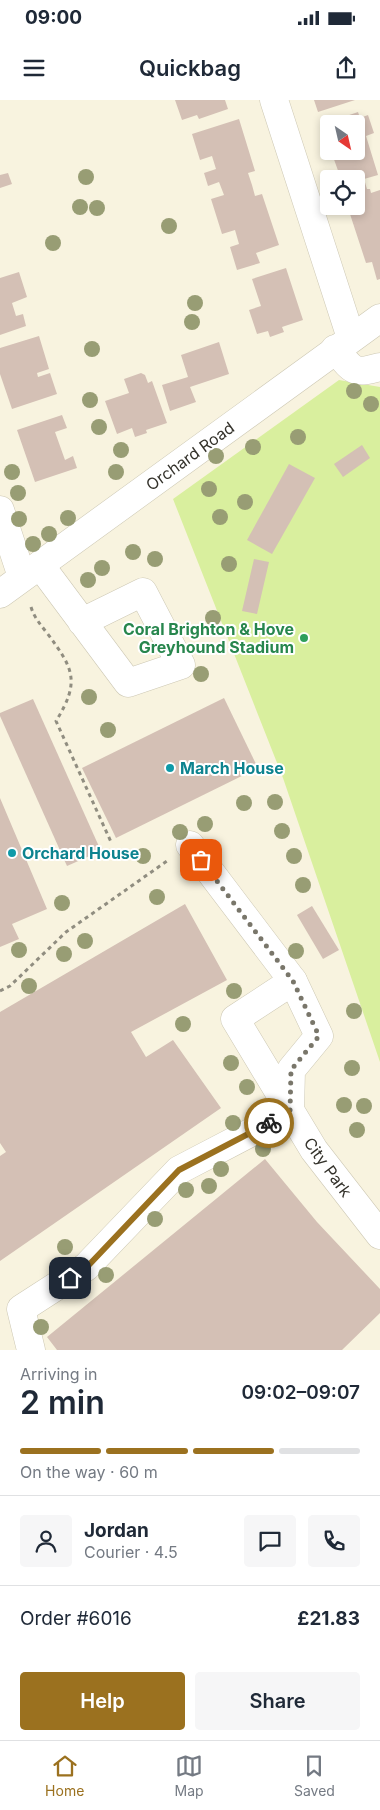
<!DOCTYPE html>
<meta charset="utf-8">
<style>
body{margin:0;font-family:Inter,sans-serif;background:#f6f6f7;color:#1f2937;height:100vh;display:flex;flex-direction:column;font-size:19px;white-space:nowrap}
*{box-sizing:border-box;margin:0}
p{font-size:16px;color:#747a83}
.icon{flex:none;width:28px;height:28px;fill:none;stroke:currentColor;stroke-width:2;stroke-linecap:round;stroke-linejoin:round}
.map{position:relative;height:1250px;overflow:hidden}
.sheet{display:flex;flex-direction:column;background:#fff;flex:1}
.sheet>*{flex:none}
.needle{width:32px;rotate:146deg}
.fabs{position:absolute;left:320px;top:15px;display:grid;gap:10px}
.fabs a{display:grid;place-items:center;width:45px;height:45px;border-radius:5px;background:#fff;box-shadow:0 2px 8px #0003;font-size:25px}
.pin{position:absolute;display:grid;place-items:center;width:42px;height:42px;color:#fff;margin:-21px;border-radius:10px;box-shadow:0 2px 8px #0006}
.courier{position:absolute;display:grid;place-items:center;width:50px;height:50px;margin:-25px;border:4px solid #9b711f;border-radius:50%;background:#fff;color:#222;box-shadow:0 1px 6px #0007}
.overview em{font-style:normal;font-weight:600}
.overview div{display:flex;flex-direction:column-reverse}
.overview{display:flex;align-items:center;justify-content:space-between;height:85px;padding:0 20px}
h1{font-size:32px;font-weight:600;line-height:38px}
.bar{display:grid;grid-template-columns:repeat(4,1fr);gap:8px 5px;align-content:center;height:60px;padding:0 20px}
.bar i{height:6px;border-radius:4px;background:#e0e1e3}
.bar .selected{background:#9b711f}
.bar p{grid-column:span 4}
.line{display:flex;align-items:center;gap:12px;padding:0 20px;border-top:1px solid #e0e1e3}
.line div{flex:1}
.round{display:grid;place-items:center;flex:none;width:52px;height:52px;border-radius:5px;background:#f6f6f7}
.button{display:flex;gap:10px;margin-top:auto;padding:10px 20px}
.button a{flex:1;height:58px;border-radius:5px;background:#9b711f;color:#fff;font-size:20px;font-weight:600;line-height:58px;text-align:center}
.button a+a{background:#f6f6f7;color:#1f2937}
.status{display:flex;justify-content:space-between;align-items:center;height:35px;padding:0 25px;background:#fff;direction:ltr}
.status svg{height:14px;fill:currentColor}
header{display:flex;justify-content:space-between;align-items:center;height:65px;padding:0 20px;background:#fff;font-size:22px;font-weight:600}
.tab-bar{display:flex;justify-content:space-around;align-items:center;height:70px;border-top:1px solid #e0e1e3;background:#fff;font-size:14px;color:#747a83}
.tab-bar a{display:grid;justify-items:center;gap:2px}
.tab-bar .selected{color:#9b711f}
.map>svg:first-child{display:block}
.green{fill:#d9ef9e}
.building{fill:#d4c0b5}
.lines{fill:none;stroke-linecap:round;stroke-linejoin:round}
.minor-casing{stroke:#cdc8b4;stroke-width:29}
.path{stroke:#908d80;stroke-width:3;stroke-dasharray:4 4;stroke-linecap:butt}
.minor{stroke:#fff;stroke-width:28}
.tree{fill:#989d74}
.done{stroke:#79766a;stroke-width:5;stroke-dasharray:0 9}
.route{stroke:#9b711f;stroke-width:6}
.leisure-dot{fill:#2e9e5b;stroke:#fff;stroke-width:2}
.culture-dot{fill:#0f9aa8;stroke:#fff;stroke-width:2}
.labels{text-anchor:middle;stroke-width:4;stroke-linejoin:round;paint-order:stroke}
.street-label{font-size:16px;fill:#34322b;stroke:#fff}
.leisure-label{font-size:16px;font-weight:bold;fill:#27864d;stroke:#fff;text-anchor:end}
.culture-label{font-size:16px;font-weight:bold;fill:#0d838f;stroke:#fff;text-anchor:start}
</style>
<div class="status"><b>09:00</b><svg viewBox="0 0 49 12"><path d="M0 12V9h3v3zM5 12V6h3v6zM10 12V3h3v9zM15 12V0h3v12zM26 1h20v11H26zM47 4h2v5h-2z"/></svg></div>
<header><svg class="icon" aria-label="menu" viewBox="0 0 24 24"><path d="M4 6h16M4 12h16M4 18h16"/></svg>Quickbag<svg class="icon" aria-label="share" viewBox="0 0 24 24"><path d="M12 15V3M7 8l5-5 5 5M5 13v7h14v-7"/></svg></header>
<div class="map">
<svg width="380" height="1250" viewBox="0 0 380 1250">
<rect width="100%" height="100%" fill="#f8f3df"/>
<path class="green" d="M339 280 380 287V962L283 678 173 399Z"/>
<g class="building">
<path d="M175 0H225L228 9 199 19 197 15 182 20Z"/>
<path d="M314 0H355L318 12Z"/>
<path d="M358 12 360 18 368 15 374 33 366 36 378 75 364 79 367 89H370L371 93 380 90V179L377 180 372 162 366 163 349 111 364 107 359 92 356 93V79H341L331 51H356V24H329V22Z"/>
<path d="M239 19 255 71 248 73 252 85 255 96 262 94 279 145 256 153 260 163 237 170 230 147 239 144 235 130 222 134 211 99 224 95 219 82 208 86 204 73 216 69 212 56 200 60 192 34Z"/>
<path d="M8 73 12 84 0 88V75Z"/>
<path d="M286 168 303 220 282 227 284 232 270 237 268 231 257 234 249 210 261 206 252 179Z"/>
<path d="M19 172 27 197 12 203 16 216 23 214 26 226 0 235V178Z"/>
<path d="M39 236 49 269 37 273 38 277 50 273 57 294 12 309 0 274V248Z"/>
<path d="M219 242 229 274 190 287 196 302 170 311 162 285 188 277 181 255Z"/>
<path d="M141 273 145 275 148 283 152 281 167 323 146 330 147 333 135 337 132 328 117 334 105 301 129 293 124 279Z"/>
<path d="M62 315 67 328 55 332 65 360 73 356 77 368 35 382 17 330Z"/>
<path d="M362 345 370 358 343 377 334 364Z"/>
<path d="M289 364 315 378 272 454 247 440Z"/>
<path d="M254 459 269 462 257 514 242 511Z"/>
<path d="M224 598 258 668 116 738 82 668Z"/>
<path d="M33 599 101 751 67 766 0 616V613Z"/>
<path d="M0 698 47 809 12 824 19 839 0 847Z"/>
<path d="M185 804 227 880 131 932 146 957 173 940 221 1008 0 1161V1056L6 1052 0 1043V912Z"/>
<path d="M312 806 339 850 323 859 297 815Z"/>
<path d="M265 1059 317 1122 380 1189V1213L342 1250H57L47 1237Z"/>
</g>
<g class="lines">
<defs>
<g id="minor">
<path d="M274 0 351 238"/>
<path d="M335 249C353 270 352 275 380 267"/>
<path d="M0 410 22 477"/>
<path d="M40 465 128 583 181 565 143 492 82 522"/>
<path d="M0 494 380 218"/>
<path d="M190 745 293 881"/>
<path d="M290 1012 291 970 319 936 293 881 235 919 314 1050 380 1135"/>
<path d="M31 1250 21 1209 86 1167 179 1070 290 1012"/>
</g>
</defs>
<use href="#minor" class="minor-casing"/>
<g class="path">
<path d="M31 507C34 517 40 524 47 533 73 568 81 581 56 621L111 742"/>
<path d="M0 891 10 886 66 832 167 761"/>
</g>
<use href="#minor" class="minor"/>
</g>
<g class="tree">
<circle cx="86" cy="77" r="8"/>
<circle cx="80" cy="107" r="8"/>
<circle cx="97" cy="108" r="8"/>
<circle cx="169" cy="126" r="8"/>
<circle cx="53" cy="143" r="8"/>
<circle cx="195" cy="203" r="8"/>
<circle cx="192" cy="222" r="8"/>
<circle cx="92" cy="249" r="8"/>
<circle cx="354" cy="291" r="8"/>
<circle cx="90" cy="300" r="8"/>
<circle cx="371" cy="304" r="8"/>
<circle cx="99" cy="327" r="8"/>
<circle cx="298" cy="337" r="8"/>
<circle cx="253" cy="347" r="8"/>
<circle cx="121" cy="350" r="8"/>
<circle cx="216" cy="356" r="8"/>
<circle cx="12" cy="372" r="8"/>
<circle cx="116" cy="372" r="8"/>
<circle cx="209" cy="389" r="8"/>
<circle cx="18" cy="393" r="8"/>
<circle cx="245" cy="402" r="8"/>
<circle cx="220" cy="417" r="8"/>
<circle cx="68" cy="418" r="8"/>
<circle cx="19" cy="419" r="8"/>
<circle cx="49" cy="434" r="8"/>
<circle cx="33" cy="444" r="8"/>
<circle cx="133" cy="452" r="8"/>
<circle cx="155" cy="459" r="8"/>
<circle cx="229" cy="464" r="8"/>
<circle cx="102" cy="468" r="8"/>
<circle cx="88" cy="480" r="8"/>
<circle cx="213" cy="518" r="8"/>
<circle cx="201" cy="574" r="8"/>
<circle cx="89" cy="597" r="8"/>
<circle cx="108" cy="630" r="8"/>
<circle cx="275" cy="702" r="8"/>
<circle cx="244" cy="703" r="8"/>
<circle cx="205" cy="724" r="8"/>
<circle cx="282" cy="731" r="8"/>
<circle cx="180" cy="732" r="8"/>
<circle cx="143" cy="756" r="8"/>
<circle cx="294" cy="756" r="8"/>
<circle cx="303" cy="785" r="8"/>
<circle cx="157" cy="797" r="8"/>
<circle cx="62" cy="803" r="8"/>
<circle cx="85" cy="841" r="8"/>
<circle cx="19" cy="850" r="8"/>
<circle cx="296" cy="851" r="8"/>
<circle cx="64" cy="854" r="8"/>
<circle cx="29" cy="886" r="8"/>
<circle cx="234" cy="891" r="8"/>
<circle cx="354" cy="911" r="8"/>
<circle cx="183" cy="924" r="8"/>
<circle cx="231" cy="963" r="8"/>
<circle cx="352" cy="968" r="8"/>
<circle cx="247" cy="987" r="8"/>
<circle cx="344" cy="1005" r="8"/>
<circle cx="364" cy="1006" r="8"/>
<circle cx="233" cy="1023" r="8"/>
<circle cx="357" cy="1030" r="8"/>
<circle cx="263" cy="1049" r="8"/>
<circle cx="221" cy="1069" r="8"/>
<circle cx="209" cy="1086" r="8"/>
<circle cx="186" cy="1090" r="8"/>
<circle cx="155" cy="1119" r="8"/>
<circle cx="65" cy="1147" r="8"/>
<circle cx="106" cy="1175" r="8"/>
<circle cx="41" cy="1227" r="8"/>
</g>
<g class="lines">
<path class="done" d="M201 760 293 881 319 936 291 970 290 1012 269 1023"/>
<path class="route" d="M70 1178 86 1168 179 1070 269 1023"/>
</g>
<circle class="leisure-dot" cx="304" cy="538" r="5"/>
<g class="culture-dot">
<circle cx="170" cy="668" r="5"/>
<circle cx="12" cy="753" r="5"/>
</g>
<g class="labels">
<g class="street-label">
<text transform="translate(190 356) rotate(-36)" y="6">Orchard Road</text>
<text transform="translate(328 1067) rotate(54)" y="6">City Park</text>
</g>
<g class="leisure-label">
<text x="294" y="535">Coral Brighton &amp; Hove<tspan x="294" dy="18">Greyhound Stadium</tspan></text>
</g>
<g class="culture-label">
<text x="180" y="674">March House</text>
<text x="22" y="759">Orchard House</text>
</g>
</g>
</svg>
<div class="fabs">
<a><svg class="needle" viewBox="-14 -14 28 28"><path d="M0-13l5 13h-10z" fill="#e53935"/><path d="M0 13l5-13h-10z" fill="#747a83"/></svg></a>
<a><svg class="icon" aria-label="locate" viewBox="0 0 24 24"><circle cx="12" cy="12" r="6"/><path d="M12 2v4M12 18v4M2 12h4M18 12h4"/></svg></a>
</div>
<div class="pin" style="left:201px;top:760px;background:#ea580c"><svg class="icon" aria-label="bag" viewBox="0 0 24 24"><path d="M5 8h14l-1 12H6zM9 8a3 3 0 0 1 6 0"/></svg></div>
<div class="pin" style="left:70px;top:1178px;background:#1f2937"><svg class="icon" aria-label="home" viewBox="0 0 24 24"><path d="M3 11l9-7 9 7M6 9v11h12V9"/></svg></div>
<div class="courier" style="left:269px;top:1023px"><svg class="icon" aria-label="bike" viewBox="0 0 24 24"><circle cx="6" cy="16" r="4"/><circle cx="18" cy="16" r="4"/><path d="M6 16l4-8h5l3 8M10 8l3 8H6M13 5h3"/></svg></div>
</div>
<section class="sheet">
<div class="overview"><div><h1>2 min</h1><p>Arriving in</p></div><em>09:02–09:07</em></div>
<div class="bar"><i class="selected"></i><i class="selected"></i><i class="selected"></i><i></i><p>On the way · 60 m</p></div>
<div class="line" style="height:90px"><a class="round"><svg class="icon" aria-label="person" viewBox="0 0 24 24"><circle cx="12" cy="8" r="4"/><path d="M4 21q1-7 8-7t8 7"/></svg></a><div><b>Jordan</b><p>Courier · 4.5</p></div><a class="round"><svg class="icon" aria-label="chat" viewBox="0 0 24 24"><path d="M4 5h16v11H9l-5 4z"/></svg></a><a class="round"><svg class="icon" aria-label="phone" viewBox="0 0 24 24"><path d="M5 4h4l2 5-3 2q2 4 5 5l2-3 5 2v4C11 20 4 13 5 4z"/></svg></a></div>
<div class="line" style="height:65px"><div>Order #6016</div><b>£21.83</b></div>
<div class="button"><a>Help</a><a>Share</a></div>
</section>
<nav class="tab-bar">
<a class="selected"><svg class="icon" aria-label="home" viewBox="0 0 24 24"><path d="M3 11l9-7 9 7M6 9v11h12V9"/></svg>Home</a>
<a><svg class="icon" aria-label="map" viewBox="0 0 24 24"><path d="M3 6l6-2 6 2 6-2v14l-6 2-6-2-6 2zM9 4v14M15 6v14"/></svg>Map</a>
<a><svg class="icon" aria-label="saved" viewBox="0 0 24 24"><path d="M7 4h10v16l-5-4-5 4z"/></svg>Saved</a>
</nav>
